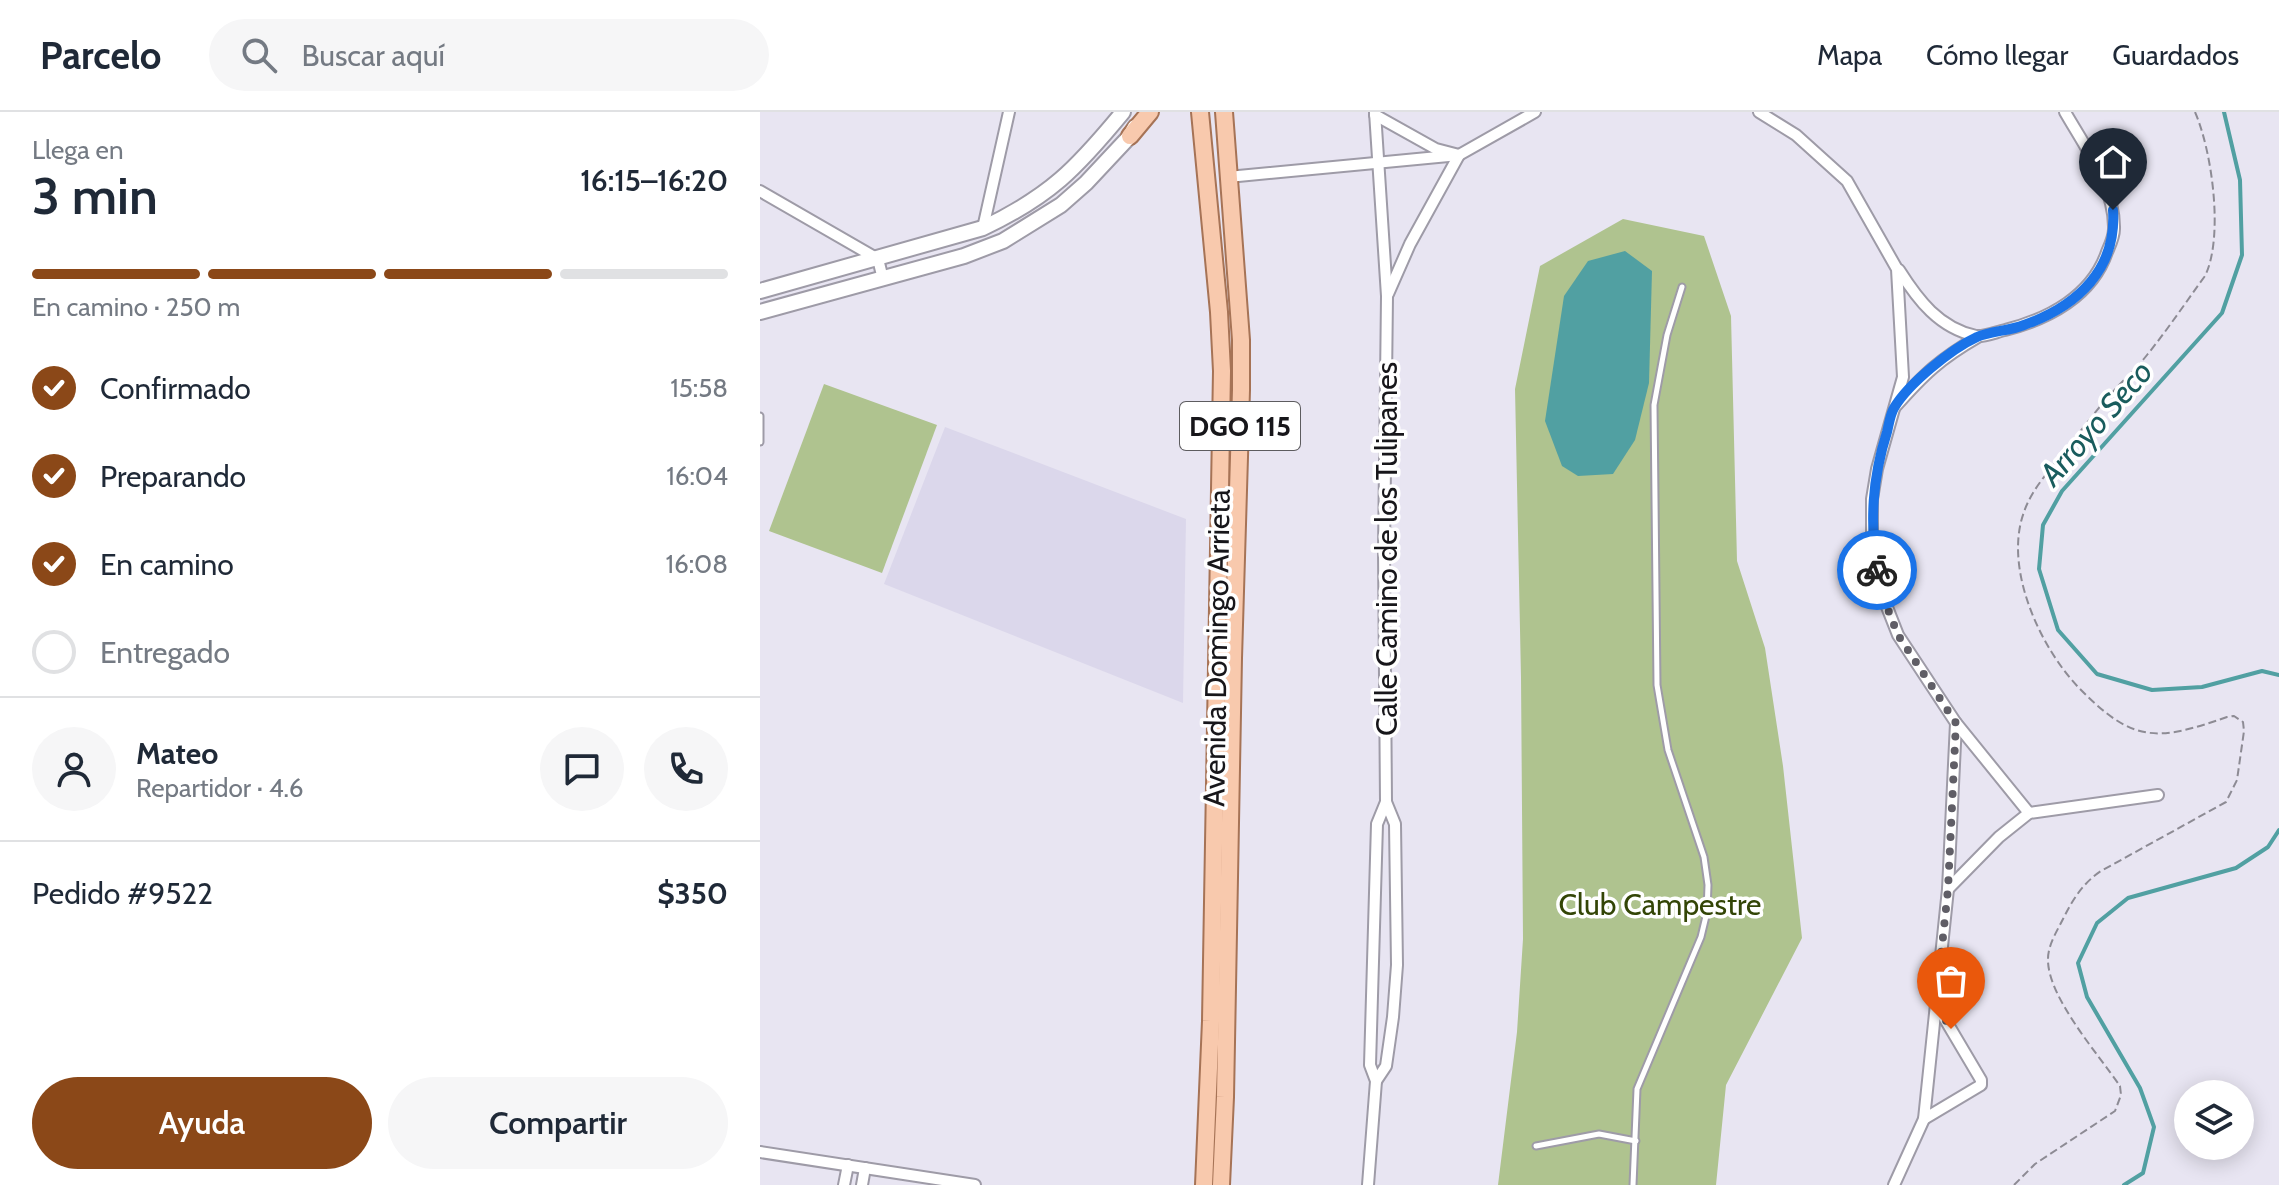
<!DOCTYPE html>
<html lang="es">
<meta charset="utf-8">
<style>
body{margin:0;font-family:Cabin,sans-serif;background:#f6f6f7;color:#1f2937;height:100vh;display:flex;flex-direction:column;font-size:30px;white-space:nowrap}
*{box-sizing:border-box;margin:0}
p{font-size:26px;color:#747a83}
.icon{flex:none;width:44px;height:44px;fill:none;stroke:currentColor;stroke-width:2;stroke-linecap:round;stroke-linejoin:round}
.map{position:relative;flex:1;overflow:hidden}
.panel{display:flex;flex-direction:column;background:#fff;width:760px}
.panel>*{flex:none}
.tools{position:absolute;left:1414px;top:968px;display:grid;gap:16px}
.tools a{display:grid;place-items:center;width:80px;height:80px;border-radius:50%;background:#fff;box-shadow:0 4px 20px #0003;font-size:40px}
.pin{position:absolute;display:grid;place-items:center;width:68px;height:68px;color:#fff;margin:-82px -34px;border-radius:50% 50% 50% 0;rotate:-45deg;box-shadow:0 0 8px #0007}
.pin .icon{rotate:45deg}
.courier{position:absolute;display:grid;place-items:center;width:80px;height:80px;margin:-40px;border:6px solid #1a73e8;border-radius:50%;background:#fff;color:#222;box-shadow:0 2px 10px #0007}
.headline em{font-style:normal;font-weight:600}
.headline div{display:flex;flex-direction:column-reverse}
.headline{display:flex;align-items:center;justify-content:space-between;height:136px;padding:0 32px}
h1{font-size:52px;font-weight:600;line-height:60px}
.bar{display:grid;grid-template-columns:repeat(4,1fr);gap:12px 8px;align-content:center;height:96px;padding:0 32px}
.bar i{height:10px;border-radius:6px;background:#e0e1e3}
.bar .current{background:#8b4818}
.bar p{grid-column:span 4}
.line{display:flex;align-items:center;gap:20px;padding:0 32px;border-top:2px solid #e0e1e3}
.line div{flex:1}
.round{display:grid;place-items:center;flex:none;width:84px;height:84px;border-radius:42px;background:#f6f6f7}
ol{padding:0 32px;list-style:none}
li{display:flex;align-items:center;gap:24px;height:88px}
li p{margin-inline-start:auto}
li .icon{padding:8px;border-radius:50%;background:#8b4818;color:#fff;stroke-width:4}
li:last-child{color:#747a83}
li i{width:44px;height:44px;border:4px solid #e0e1e3;border-radius:50%}
.primary-button{display:flex;gap:16px;margin-top:auto;padding:16px 32px}
.primary-button a{flex:1;height:92px;border-radius:48px;background:#8b4818;color:#fff;font-size:32px;font-weight:600;line-height:92px;text-align:center}
.primary-button a+a{background:#f6f6f7;color:#1f2937}
header{display:flex;align-items:center;gap:48px;box-sizing:border-box;height:112px;padding:0 40px;background:#fff;border-bottom:2px solid #e0e1e3}
header strong{font-size:38px}
nav{display:flex;gap:44px;margin-inline-start:auto;font-size:28px}
.search{width:560px;height:72px;background:#f6f6f7;display:flex;align-items:center;gap:20px;box-sizing:border-box;padding:0 28px;border-radius:44px;color:#747a83;font-size:30px}
main{display:flex;flex:1;min-height:0}
.map>svg:first-child{display:block}
.built{fill:#dbd7eb}
.green{fill:#afc38f}
.water{fill:#51a0a2}
.lines{fill:none;stroke-linecap:round;stroke-linejoin:round}
.stream{stroke:#51a0a2;stroke-width:4}
.lane-casing{stroke:#9e9ba7;stroke-width:9}
.street-casing{stroke:#9e9ba7;stroke-width:14}
.secondary-casing{stroke:#9e9ba7;stroke-width:18}
.primary-casing{stroke:#a67356;stroke-width:20}
.path{stroke:#8d8b94;stroke-width:2;stroke-dasharray:8 4;stroke-linecap:butt}
.lane{stroke:#fff;stroke-width:5}
.street{stroke:#fff;stroke-width:10}
.secondary{stroke:#fff;stroke-width:14}
.primary{stroke:#f8c9ad;stroke-width:16}
.done{stroke:#605e66;stroke-width:8;stroke-dasharray:0 14.4}
.route{stroke:#1a73e8;stroke-width:10}
.labels{text-anchor:middle;stroke-width:7;stroke-linejoin:round;paint-order:stroke}
.shield{fill:#fff;stroke:#5d5c5f;stroke-width:2}
.shield-label{font-size:28px;font-weight:bold;fill:#17161a}
.street-label{font-size:30px;fill:#17161a;stroke:#fff}
.park-label{font-size:30px;fill:#334506;stroke:#fff}
.water-label{font-size:32px;font-style:italic;fill:#195c5d;stroke:#fff}
</style>
<header>
<strong>Parcelo</strong>
<div class="search"><svg class="icon" aria-label="search" viewBox="0 0 24 24"><circle cx="10" cy="10" r="6"/><path d="M15 15l6 6"/></svg>Buscar aquí</div>
<nav><a>Mapa</a><a>Cómo llegar</a><a>Guardados</a></nav>
</header>
<main>
<section class="panel">
<div class="headline"><div><h1>3 min</h1><p>Llega en</p></div><em>16:15–16:20</em></div>
<div class="bar"><i class="current"></i><i class="current"></i><i class="current"></i><i></i><p>En camino · 250 m</p></div>
<ol>
<li><svg class="icon" aria-label="check" viewBox="0 0 24 24"><path d="M5 12l5 5 9-10"/></svg>Confirmado<p>15:58</p></li>
<li><svg class="icon" aria-label="check" viewBox="0 0 24 24"><path d="M5 12l5 5 9-10"/></svg>Preparando<p>16:04</p></li>
<li><svg class="icon" aria-label="check" viewBox="0 0 24 24"><path d="M5 12l5 5 9-10"/></svg>En camino<p>16:08</p></li>
<li><i></i>Entregado</li>
</ol>
<div class="line" style="height:144px"><a class="round"><svg class="icon" aria-label="person" viewBox="0 0 24 24"><circle cx="12" cy="8" r="4"/><path d="M4 21q1-7 8-7t8 7"/></svg></a><div><b>Mateo</b><p>Repartidor · 4.6</p></div><a class="round"><svg class="icon" aria-label="chat" viewBox="0 0 24 24"><path d="M4 5h16v11H9l-5 4z"/></svg></a><a class="round"><svg class="icon" aria-label="phone" viewBox="0 0 24 24"><path d="M5 4h4l2 5-3 2q2 4 5 5l2-3 5 2v4C11 20 4 13 5 4z"/></svg></a></div>
<div class="line" style="height:104px"><div>Pedido #9522</div><b>$350</b></div>
<div class="primary-button"><a>Ayuda</a><a>Compartir</a></div>
</section>
<div class="map">
<svg width="1519" height="1073" viewBox="0 0 1519 1073">
<rect width="100%" height="100%" fill="#e8e5f2"/>
<path class="built" d="M185 315 426 407 423 591 124 472Z"/>
<g class="green">
<path d="M863 107 944 124 971 204 977 449 1005 536 1023 654 1042 826 966 973 956 1073H738L757 920 763 827 761 565 755 277 780 154Z"/>
<path d="M64 272 177 313 122 461 9 419Z"/>
</g>
<path class="water" d="M865 139 892 159 889 271 875 328 853 362 818 364 802 354 785 309 804 184 828 149Z"/>
<g class="lines">
<g class="stream">
<path d="M1464 0 1480 68 1482 143 1462 201 1302 379 1283 413 1279 457 1298 518 1337 562 1392 578 1442 575 1502 559 1519 563"/>
<path d="M1364 1073 1383 1061 1394 1015 1380 976 1327 885 1318 851 1337 811 1368 786 1476 756 1508 735 1519 718"/>
</g>
<defs>
<g id="lane">
<path d="M0 304V330"/>
<path d="M776 1034 839 1022 876 1029"/>
<path d="M873 1073 877 977 941 825 947 800 948 773 944 745 908 638 897 573 894 293 907 223 922 175"/>
</g>
<g id="street">
<path d="M999 0 1036 23 1087 69 1137 157 1143 265 1117 357 1112 387V421L1118 460 1127 495 1138 523 1196 611 1188 777 1164 1007 1134 1073"/>
<path d="M615 3 676 37 699 43 650 132 628 182"/>
<path d="M468 65 699 43 775 0"/>
<path d="M0 79 118 147 123 167"/>
<path d="M223 116 249 0"/>
<path d="M1139 158C1158 188 1179 216 1216 224 1224 225 1236 220 1245 218 1289 207 1332 184 1347 140 1350 133 1354 125 1354 117 1355 75 1325 35 1305 0"/>
<path d="M1135 295C1164 262 1180 247 1218 225"/>
<path d="M1196 611 1269 701"/>
<path d="M1188 777 1239 725 1269 701 1398 683"/>
<path d="M616 969 626 954 633 905 637 853 635 712 626 690"/>
<path d="M1164 1007 1221 973V968L1176 892"/>
<path d="M0 1040 215 1073"/>
<path d="M84 1073 88 1053"/>
<path d="M102 1073 105 1056"/>
<path d="M608 1073 616 969 610 953 617 712 626 690 624 439 627 184 615 0"/>
</g>
<g id="secondary">
<path d="M0 179 223 116C290 84 316 57 363 0"/>
<path d="M0 200 204 144 243 129 301 93 326 71 370 24 375 15"/>
</g>
<g id="primary">
<path d="M440 0 459 200 462 259 451 909 444 1073"/>
<path d="M370 24 390 0"/>
<path d="M461 1073 465 985 473 546 481 278V228L464 0"/>
</g>
</defs>
<use href="#lane" class="lane-casing"/>
<use href="#street" class="street-casing"/>
<use href="#secondary" class="secondary-casing"/>
<use href="#primary" class="primary-casing"/>
<path class="path" d="M1254 1073 1275 1052 1355 999 1361 983 1360 974C1338 942 1287 884 1288 847 1288 833 1297 819 1303 807 1313 787 1323 771 1341 759L1466 690 1477 668 1484 619 1483 610 1474 604 1467 605C1398 629 1374 632 1320 577 1281 537 1243 457 1264 400 1271 379 1287 361 1301 344 1317 324 1333 302 1350 283 1362 269 1376 257 1387 243 1408 217 1426 190 1445 164 1464 125 1452 39 1435 0"/>
<use href="#lane" class="lane"/>
<use href="#street" class="street"/>
<use href="#secondary" class="secondary"/>
<use href="#primary" class="primary"/>
</g>
<g class="lines">
<path class="done" d="M1117 458 1127 495 1138 523 1196 611 1188 777 1176 892 1191 917"/>
<path class="route" d="M1117 458C1110 410 1112 367 1127 320 1129 312 1130 303 1134 296 1148 272 1191 237 1217 225 1231 219 1249 219 1264 213 1318 194 1357 157 1353 98"/>
</g>
<g class="labels">
<rect class="shield" x="420" y="290" width="120" height="48" rx="6"/>
<g class="shield-label">
<text x="480" y="324">DGO 115</text>
</g>
<g class="street-label">
<text transform="translate(627 437) rotate(-90)" y="10">Calle Camino de los Tulipanes</text>
<text transform="translate(457 536) rotate(-89)" y="10">Avenida Domingo Arrieta</text>
</g>
<g class="park-label">
<text x="900" y="803">Club Campestre</text>
</g>
<g class="water-label">
<text transform="translate(1336 311) rotate(-49)" y="11">Arroyo Seco</text>
</g>
</g>
</svg>
<div class="tools">
<a><svg class="icon" aria-label="layers" viewBox="0 0 24 24"><path d="M12 4l9 5-9 5-9-5zM3 14l9 5 9-5"/></svg></a>
</div>
<div class="pin" style="left:1191px;top:917px;background:#ea580c"><svg class="icon" aria-label="bag" viewBox="0 0 24 24"><path d="M5 8h14l-1 12H6zM9 8a3 3 0 0 1 6 0"/></svg></div>
<div class="pin" style="left:1353px;top:98px;background:#1f2937"><svg class="icon" aria-label="home" viewBox="0 0 24 24"><path d="M3 11l9-7 9 7M6 9v11h12V9"/></svg></div>
<div class="courier" style="left:1117px;top:458px"><svg class="icon" aria-label="bike" viewBox="0 0 24 24"><circle cx="6" cy="16" r="4"/><circle cx="18" cy="16" r="4"/><path d="M6 16l4-8h5l3 8M10 8l3 8H6M13 5h3"/></svg></div>
</div>
</main>
